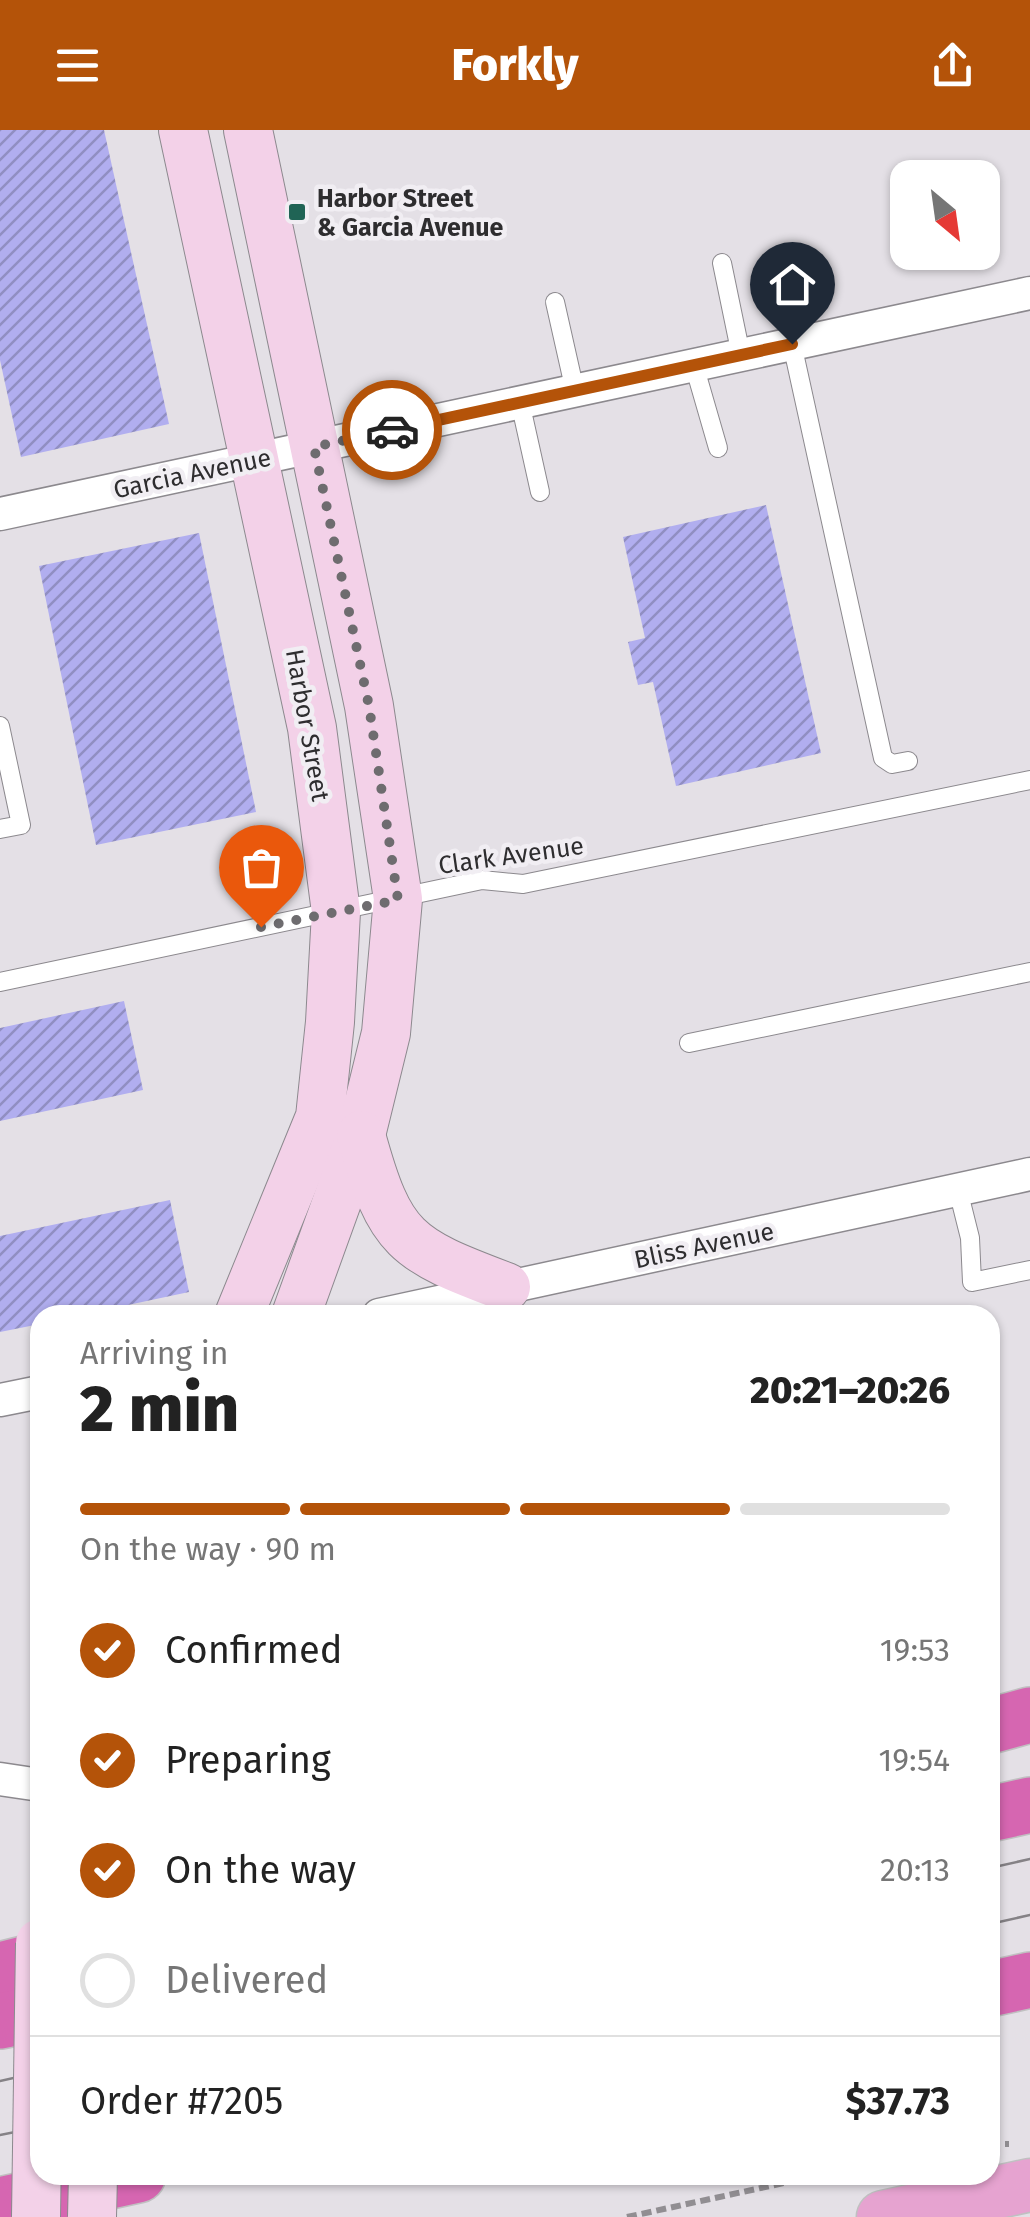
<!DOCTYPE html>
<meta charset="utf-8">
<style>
body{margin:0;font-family:"Fira Sans",sans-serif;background:#f2f2f2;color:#222;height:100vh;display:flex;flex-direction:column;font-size:38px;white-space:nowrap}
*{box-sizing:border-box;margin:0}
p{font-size:32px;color:#767676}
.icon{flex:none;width:55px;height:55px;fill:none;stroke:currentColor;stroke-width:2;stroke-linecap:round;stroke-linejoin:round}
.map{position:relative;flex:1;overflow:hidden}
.sheet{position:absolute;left:30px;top:1175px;width:970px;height:880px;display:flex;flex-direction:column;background:#fff;border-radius:30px;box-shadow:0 2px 8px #0004}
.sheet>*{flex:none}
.needle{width:65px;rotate:151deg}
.fabs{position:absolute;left:890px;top:30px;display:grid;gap:20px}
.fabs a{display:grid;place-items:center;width:110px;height:110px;border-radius:20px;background:#fff;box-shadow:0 2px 8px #0004;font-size:50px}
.pin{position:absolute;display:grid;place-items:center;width:85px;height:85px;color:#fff;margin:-102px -42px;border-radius:50% 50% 50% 0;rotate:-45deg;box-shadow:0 0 10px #0007}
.pin .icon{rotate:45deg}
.courier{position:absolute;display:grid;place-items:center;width:100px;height:100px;margin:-50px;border:8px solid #b45309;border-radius:50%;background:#fff;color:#222;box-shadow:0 2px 12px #0007}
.headline em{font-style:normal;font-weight:800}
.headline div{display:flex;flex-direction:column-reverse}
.headline{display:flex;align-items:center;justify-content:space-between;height:170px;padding:0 50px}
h1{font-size:65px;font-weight:800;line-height:75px}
.bar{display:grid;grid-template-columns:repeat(4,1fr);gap:15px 10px;align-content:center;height:120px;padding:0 50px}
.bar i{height:12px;border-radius:8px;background:#e0e0e0}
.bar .current{background:#b45309}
.bar p{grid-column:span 4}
.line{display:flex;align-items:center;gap:25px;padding:0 50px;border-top:2px solid #e0e0e0}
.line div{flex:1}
ol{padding:0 50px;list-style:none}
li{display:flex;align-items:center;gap:30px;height:110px}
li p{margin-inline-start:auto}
li .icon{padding:10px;border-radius:50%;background:#b45309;color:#fff;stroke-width:4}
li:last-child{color:#767676}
li i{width:55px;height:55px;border:5px solid #e0e0e0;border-radius:50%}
header{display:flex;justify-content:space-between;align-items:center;height:130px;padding:0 50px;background:#b45309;color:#fff;font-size:45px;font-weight:800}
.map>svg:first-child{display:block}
.building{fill:url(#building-hatch)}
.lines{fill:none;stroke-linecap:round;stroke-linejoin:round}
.lane-casing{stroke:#8c898e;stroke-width:20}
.street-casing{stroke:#8c898e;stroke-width:35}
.secondary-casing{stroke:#8c898e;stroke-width:50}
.primary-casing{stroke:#c0c0c1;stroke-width:55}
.highway-casing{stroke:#c0c0c1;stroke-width:58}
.path{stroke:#918e92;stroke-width:6;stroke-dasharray:10 5;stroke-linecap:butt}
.lane{stroke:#fff;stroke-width:18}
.street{stroke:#fff;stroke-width:32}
.secondary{stroke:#f3d1e8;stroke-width:48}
.primary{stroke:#e6a3d0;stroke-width:52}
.highway{stroke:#d666b1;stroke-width:55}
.tram{stroke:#858286;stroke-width:2.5}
.secondary-bridge-casing{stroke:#8c898e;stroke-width:50;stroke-linecap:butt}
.secondary-bridge{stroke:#f3d1e8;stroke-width:48}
.done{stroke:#6e6c6f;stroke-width:10;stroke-dasharray:0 18}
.route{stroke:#b45309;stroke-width:12}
.poi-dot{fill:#206455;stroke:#f1eef3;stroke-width:4}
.labels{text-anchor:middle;stroke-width:9;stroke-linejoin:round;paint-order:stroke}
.poi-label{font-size:25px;font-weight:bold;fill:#2e2d2f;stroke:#f1eef3;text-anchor:start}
.street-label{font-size:25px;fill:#2e2d2f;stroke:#f1eef3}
</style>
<header><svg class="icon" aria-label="menu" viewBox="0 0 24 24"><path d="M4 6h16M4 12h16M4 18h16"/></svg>Forkly<svg class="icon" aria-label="share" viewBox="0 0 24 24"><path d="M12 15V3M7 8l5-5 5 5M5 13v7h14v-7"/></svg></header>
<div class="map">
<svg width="1030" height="2087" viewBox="0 0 1030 2087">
<defs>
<pattern id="building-hatch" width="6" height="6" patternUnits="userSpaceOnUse" patternTransform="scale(2.5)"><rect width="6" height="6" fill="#b1aeef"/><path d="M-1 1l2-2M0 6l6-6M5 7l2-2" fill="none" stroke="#908ec2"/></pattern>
</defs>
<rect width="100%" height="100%" fill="#e4e0e6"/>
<g class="building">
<path d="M0 0H104L169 294 21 327 0 230Z"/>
<path d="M766 375 821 623 676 656 653 552 638 555 628 512 645 508 623 407Z"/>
<path d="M199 403 256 682 96 715 39 436Z"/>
<path d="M124 871 143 960 0 991V898Z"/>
<path d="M170 1070 189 1162 81 1185H40V1194L0 1202V1106Z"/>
</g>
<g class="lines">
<defs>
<g id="lane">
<path d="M722 133 741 225"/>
<path d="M555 172 575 261"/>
<path d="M792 214 883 628 892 634 908 631"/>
<path d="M694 235 718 318"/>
<path d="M520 272 540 362"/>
<path d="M0 596 21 695 0 699"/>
<path d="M0 852 482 750 523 754 1030 650"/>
<path d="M689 913 1030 842"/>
<path d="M958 1060 970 1108 972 1152 1030 1140"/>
</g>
<g id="street">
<path d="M0 384 1030 163"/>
<path d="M379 1185 1030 1044"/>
<path d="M0 1270 40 1262"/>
<path d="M0 1649 40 1655"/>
</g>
<g id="secondary">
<path d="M183 0 312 598 336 782 330 892 320 987 239 1185"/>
<path d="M248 0 369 576 398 769 386 903 361 1005 296 1185"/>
<path d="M361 1005C390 1111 405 1119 506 1157"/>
</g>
<path id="primary" d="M883 2087 1030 2055"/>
<g id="highway">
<path d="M990 1596 1030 1585"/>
<path d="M990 1684 1030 1675"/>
<path d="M0 1840 40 1830"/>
<path d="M990 1859 1030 1850"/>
<path d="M0 1891 40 1883"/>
<path d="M0 2075 138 2045"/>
</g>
</defs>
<use href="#lane" class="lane-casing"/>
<use href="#street" class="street-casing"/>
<use href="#secondary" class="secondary-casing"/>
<use href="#primary" class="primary-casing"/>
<use href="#highway" class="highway-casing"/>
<g class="path">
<path d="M990 2014H1009"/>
<path d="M627 2087 821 2045"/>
</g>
<use href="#lane" class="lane"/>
<use href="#street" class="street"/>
<use href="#secondary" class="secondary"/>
<use href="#primary" class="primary"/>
<use href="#highway" class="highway"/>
<g class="tram">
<path d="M990 1738 1030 1729"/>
<path d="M990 1794 1030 1785"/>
<path d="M0 1951 40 1942"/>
<path d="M0 2005 40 1997"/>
</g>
<defs>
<g id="secondary-bridge">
<path d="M36 2087 40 1813"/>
<path d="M92 2087 93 2045"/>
</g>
</defs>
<use href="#secondary-bridge" class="secondary-bridge-casing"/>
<use href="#secondary-bridge" class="secondary-bridge"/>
</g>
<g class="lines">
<path class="done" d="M261 797 398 770 369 576 314 317 392 300"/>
<path class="route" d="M392 300 792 214"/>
</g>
<rect class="poi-dot" x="287" y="72" width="20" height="20" rx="5"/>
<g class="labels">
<g class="poi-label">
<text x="317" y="77">Harbor Street<tspan x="317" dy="29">&amp; Garcia Avenue</tspan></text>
</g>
<g class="street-label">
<text transform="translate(192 343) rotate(-12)" y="9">Garcia Avenue</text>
<text transform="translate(308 595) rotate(80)" y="9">Harbor Street</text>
<text transform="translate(511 725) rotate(-8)" y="9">Clark Avenue</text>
<text transform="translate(704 1115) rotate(-12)" y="9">Bliss Avenue</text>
</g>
</g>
</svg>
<div class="fabs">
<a><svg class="needle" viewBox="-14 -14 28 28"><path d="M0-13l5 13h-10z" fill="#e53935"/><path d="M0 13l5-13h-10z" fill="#767676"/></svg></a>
</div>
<div class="pin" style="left:261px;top:797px;background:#ea580c"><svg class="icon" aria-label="bag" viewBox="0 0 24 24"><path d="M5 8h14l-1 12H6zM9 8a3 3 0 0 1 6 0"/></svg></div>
<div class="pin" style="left:792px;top:214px;background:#1f2937"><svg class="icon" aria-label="home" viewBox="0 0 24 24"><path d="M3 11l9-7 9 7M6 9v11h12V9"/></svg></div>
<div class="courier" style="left:392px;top:300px"><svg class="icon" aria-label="car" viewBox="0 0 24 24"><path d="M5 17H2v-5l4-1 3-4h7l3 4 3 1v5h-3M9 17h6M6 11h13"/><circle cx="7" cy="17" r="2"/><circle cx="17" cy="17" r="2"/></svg></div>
<section class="sheet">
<div class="headline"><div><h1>2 min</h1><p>Arriving in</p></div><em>20:21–20:26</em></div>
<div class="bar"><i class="current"></i><i class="current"></i><i class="current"></i><i></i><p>On the way · 90 m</p></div>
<ol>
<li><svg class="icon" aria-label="check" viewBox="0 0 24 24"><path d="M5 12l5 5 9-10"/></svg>Confirmed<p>19:53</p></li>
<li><svg class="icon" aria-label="check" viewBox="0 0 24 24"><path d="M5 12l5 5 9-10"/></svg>Preparing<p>19:54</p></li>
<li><svg class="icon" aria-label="check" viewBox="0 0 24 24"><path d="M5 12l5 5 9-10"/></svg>On the way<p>20:13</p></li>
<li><i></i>Delivered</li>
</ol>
<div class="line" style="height:130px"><div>Order #7205</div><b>$37.73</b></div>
</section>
</div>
